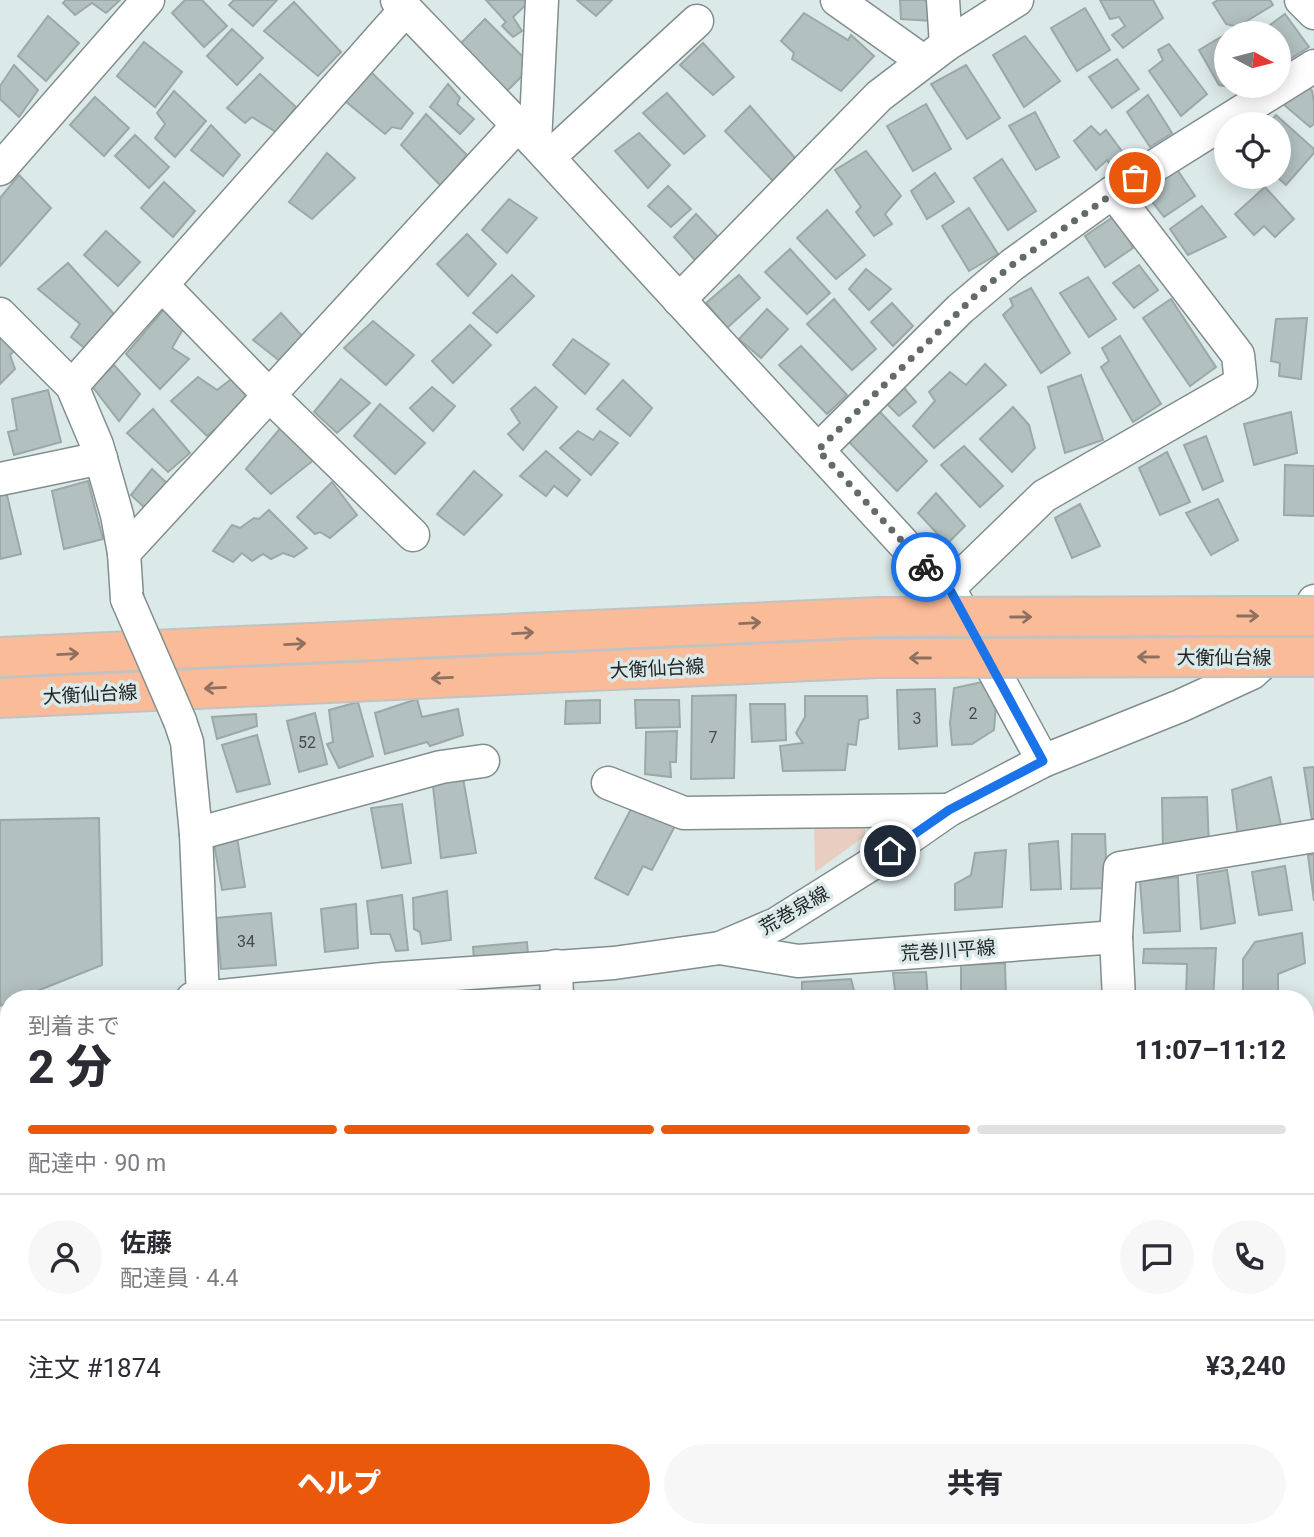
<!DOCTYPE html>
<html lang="ja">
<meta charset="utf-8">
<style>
body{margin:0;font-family:Roboto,"Noto Sans JP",sans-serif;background:#f7f7f7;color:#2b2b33;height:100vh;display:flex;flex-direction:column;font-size:26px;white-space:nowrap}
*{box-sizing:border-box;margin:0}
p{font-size:23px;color:#7c7c81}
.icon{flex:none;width:38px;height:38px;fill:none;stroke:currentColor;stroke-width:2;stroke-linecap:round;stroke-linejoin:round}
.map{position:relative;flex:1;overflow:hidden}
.panel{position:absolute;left:0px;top:990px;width:1314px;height:548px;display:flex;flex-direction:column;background:#fff;border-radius:28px 28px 0 0;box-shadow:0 4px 18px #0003}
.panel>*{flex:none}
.needle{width:46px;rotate:97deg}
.tools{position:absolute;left:1214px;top:21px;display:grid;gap:14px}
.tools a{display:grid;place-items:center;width:77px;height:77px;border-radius:50%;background:#fff;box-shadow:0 4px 18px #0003;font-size:35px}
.pin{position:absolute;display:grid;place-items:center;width:60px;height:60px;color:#fff;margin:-30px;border:4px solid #fff;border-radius:50%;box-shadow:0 2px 7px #0007}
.courier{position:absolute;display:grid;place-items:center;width:70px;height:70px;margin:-35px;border:5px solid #1a73e8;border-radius:50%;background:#fff;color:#222;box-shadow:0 2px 9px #0007}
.overview em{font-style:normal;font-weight:800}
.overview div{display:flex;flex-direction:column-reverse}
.overview{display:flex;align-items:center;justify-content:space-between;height:119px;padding:0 28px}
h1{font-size:46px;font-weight:800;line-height:52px}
.bar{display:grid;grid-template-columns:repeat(4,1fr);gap:10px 7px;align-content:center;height:84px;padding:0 28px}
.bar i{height:9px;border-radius:5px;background:#e1e1e2}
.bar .on{background:#ea580c}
.bar p{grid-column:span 4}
.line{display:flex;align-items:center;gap:18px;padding:0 28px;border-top:2px solid #e1e1e2}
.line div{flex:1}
.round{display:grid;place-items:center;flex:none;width:74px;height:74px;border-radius:37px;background:#f7f7f7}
.cta{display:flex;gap:14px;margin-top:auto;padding:14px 28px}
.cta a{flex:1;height:80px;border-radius:42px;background:#ea580c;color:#fff;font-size:28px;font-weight:800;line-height:80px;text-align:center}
.cta a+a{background:#f7f7f7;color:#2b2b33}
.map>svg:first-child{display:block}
.green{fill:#e8cdc0}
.building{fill:#b3c0c0;stroke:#9ca8a8;stroke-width:2}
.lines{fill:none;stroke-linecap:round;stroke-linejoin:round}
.minor-casing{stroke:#828e8e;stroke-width:35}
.major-casing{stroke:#c1c2c2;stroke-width:42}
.minor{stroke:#fff;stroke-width:32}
.major{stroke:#fabb98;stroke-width:38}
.minor-bridge-casing{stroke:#828e8e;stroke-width:35;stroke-linecap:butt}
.major-bridge-casing{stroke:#c1c2c2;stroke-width:42;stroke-linecap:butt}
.minor-bridge{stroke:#fff;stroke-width:32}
.major-bridge{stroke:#fabb98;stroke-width:38}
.oneway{stroke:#8e705f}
.done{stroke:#636a6a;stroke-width:7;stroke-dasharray:0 12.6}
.route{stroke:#1a73e8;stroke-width:9}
.labels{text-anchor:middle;stroke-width:7;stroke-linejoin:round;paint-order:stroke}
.number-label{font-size:16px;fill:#464c4c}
.street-label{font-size:19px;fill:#222626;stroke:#dce9e9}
</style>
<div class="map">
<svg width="1314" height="1537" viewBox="0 0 1314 1537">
<rect width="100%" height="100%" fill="#dce9e9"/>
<path class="green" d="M865 825V836L815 872 814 827Z"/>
<g class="building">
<path d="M66 0H120L106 13 92 3 75 15 63 3Z"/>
<path d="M185 0H202L227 26 204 47 172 13Z"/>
<path d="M234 0H277L253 26 229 5Z"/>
<path d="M486 0H527L529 2 513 17 522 31 513 37 502 26 506 22Z"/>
<path d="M577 0H612L596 16Z"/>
<path d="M900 0H931L932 21 901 19Z"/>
<path d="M1100 0H1153L1163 18 1123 48 1112 35 1125 26 1119 17 1110 19Z"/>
<path d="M1218 0H1270L1273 5 1237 27 1226 24 1213 3Z"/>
<path d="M294 2 341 52 318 76 264 31Z"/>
<path d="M1085 8 1110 50 1077 71 1051 28Z"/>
<path d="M804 13 848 40 851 35 874 56 841 91 792 59 794 53 781 41Z"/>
<path d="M1285 14 1309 47 1279 66V33H1259Z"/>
<path d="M48 16 79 43 46 81 18 56Z"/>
<path d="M485 19 532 66 505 93 460 44Z"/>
<path d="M232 29 263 58 237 85 207 56Z"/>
<path d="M1226 34 1227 86H1237L1234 88 1219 85 1199 50Z"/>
<path d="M1025 36 1060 81 1024 107 993 55Z"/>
<path d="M144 42 182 72 155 107 117 76Z"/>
<path d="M703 43 734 77 713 95 680 65Z"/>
<path d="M1169 44 1207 94 1181 116 1149 71 1163 60 1158 50Z"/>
<path d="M1117 59 1139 89 1112 108 1089 77Z"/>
<path d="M14 65 38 90 19 117 0 99V86Z"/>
<path d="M966 65 1000 118 967 139 931 84Z"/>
<path d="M369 70 413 113 401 129 392 127 385 134 344 100Z"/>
<path d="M260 74 296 107 276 132 252 117 245 123 227 108Z"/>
<path d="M448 84 460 98 457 104 474 119 460 134 430 107Z"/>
<path d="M1302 84 1312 90 1314 102V124L1310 127 1283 104Z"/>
<path d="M174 91 206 121 175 157 155 138 165 124 157 113Z"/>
<path d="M667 93 705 136 684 154 643 113Z"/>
<path d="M1148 95 1172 133 1150 147 1127 112Z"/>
<path d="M95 97 129 128 104 156 70 125Z"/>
<path d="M926 104 951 149 913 171 887 126Z"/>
<path d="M750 106 796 159 773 181 725 131Z"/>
<path d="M1035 112 1059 157 1036 170 1009 126Z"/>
<path d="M426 114 467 155 441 186 401 145Z"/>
<path d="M1276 115 1314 149V153L1286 185 1277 177H1279V124H1268Z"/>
<path d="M211 125 240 155 223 176 191 150Z"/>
<path d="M1091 126 1100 135 1106 130 1124 154 1112 168 1107 160 1096 170 1074 141Z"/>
<path d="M639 133 670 165 648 188 615 151Z"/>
<path d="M135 135 169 167 149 188 115 156Z"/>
<path d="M866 151 901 196 885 214 892 224 874 236 856 212 861 207 835 170Z"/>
<path d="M327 153 355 178 312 219 289 202Z"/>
<path d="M1002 159 1036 211 1008 230 974 178Z"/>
<path d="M1176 168 1195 196 1164 217 1143 190Z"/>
<path d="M935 173 954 202 927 219 911 191Z"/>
<path d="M19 175 51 208 0 266V198Z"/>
<path d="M164 182 195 211 173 237 141 208Z"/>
<path d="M668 186 691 209 671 227 648 206Z"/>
<path d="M1265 187 1294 219 1275 237 1264 226 1254 235 1235 214Z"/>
<path d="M509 199 537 218 507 253 482 230Z"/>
<path d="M1202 206 1226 237 1188 255 1170 229Z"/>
<path d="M969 208 998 254 969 271 942 226Z"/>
<path d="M827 210 865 255 836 279 797 238Z"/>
<path d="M696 214 720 239 695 260 674 237Z"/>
<path d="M1116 215 1133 248 1105 267 1085 236Z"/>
<path d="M106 231 140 262 118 286 84 255Z"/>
<path d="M467 234 496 264 468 296 437 264Z"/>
<path d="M790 249 830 293 807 314 765 272Z"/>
<path d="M68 263 114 314 87 350 71 337 80 324 38 289Z"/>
<path d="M1139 265 1158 290 1134 308 1113 283Z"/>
<path d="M866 269 891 289 869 310 849 289Z"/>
<path d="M512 275 534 296 497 333 473 313Z"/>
<path d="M739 275 760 298 727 328 706 303Z"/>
<path d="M1088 277 1116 319 1089 337 1060 293Z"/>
<path d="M1031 288 1070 353 1041 373 1003 315 1013 306 1010 299Z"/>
<path d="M834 299 876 349 852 370 807 324Z"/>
<path d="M1171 299 1216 367 1190 386 1143 318Z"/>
<path d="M892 303 913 326 893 346 871 322Z"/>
<path d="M165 308 183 329 172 348 189 359 160 389 126 354Z"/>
<path d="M767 309 788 329 761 358 739 339Z"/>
<path d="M281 313 303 337 281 362 253 340Z"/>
<path d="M1307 318 1301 379 1279 376 1280 363 1271 361 1276 319Z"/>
<path d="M373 321 414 355 386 385 344 348Z"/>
<path d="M470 325 491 345 453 383 432 361Z"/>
<path d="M0 332 18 347 10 355 15 369 0 384Z"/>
<path d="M1120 336 1161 404 1133 422 1101 367 1109 361 1102 348Z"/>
<path d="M573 339 609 364 585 394 553 365Z"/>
<path d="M801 346 847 395 827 414 779 365Z"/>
<path d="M985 364 1006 385 934 448 913 426 935 401 929 392 950 372 966 385Z"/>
<path d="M114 365 140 394 119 421 92 386Z"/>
<path d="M1081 375 1103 440 1065 453 1048 387Z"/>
<path d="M198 377 217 390 234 377 252 398 207 436 171 401Z"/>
<path d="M341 379 370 403 337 433 314 412Z"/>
<path d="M623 380 652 408 630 436 597 409Z"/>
<path d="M899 382 916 402 899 416 882 399Z"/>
<path d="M432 387 455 406 433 431 410 408Z"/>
<path d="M535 387 557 407 523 450 508 434 520 423 511 409Z"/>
<path d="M48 390 61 442 14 455 8 432 17 430 12 399Z"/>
<path d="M380 404 425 443 395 474 354 436Z"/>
<path d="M1013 407 1029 425 1035 448 1012 472 980 439Z"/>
<path d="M153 409 190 453 168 472 127 433Z"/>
<path d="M879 411 927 461 897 491 849 442Z"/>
<path d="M1291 412 1297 453 1254 465 1244 424Z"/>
<path d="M283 425 315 459 271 494 246 469Z"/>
<path d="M578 431 593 440 600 431 618 443 591 475 560 448Z"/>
<path d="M1206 436 1223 481 1203 490 1184 445Z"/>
<path d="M964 446 1003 486 980 507 941 465Z"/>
<path d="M546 451 580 480 567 496 554 486 546 496 520 476Z"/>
<path d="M1167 452 1190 502 1160 515 1139 468Z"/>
<path d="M1285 465 1314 466V516L1284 515Z"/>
<path d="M152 469 171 487 147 510 131 495Z"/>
<path d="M474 471 502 495 464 535 437 514Z"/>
<path d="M88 481 103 539 64 549 52 491Z"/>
<path d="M332 482 357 515 330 538 320 532 315 534 297 517Z"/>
<path d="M5 487 21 554 0 559V488Z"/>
<path d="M936 493 965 526 947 544 918 513Z"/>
<path d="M1218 499 1238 540 1211 555 1186 513Z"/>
<path d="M1080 504 1100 546 1072 558 1055 518Z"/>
<path d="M269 510 307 548 294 557 283 553 271 559 263 554 252 561 242 553 233 562 213 551 232 525 240 528 254 518 259 519Z"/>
<path d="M982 682 996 704 994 730 972 744 952 745 950 723 954 688Z"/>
<path d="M935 689 937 746 899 749 897 690Z"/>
<path d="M736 695 734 778 691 779 692 696Z"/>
<path d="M805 696H867L868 718 859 720 856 745 848 744 845 770 783 771 780 746 803 743 796 733 805 717Z"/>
<path d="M417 699 422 717 458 709 463 735 430 746 427 742 385 754 375 713Z"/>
<path d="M600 700V723L565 724 566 701Z"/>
<path d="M635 700H679L680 727 636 728Z"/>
<path d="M358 702 373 756 339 768 327 744 333 742 329 710Z"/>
<path d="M750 704H785L786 740 752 742Z"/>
<path d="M315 713 327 764 299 772 287 721Z"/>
<path d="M256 714 257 726 217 739 212 717Z"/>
<path d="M677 731 676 762H670L671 777 645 774 646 732Z"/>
<path d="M257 735 270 784 237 792 222 745Z"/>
<path d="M1314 767V827H1313L1304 768Z"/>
<path d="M462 772 476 853 441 858 432 777Z"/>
<path d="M1271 777 1283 835 1239 844 1232 790Z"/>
<path d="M1207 797 1209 846 1163 851 1162 798Z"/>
<path d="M402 804 411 863 382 868 371 808Z"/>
<path d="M633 805 675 826 652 870 643 866 628 895 595 878Z"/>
<path d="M99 818 102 965 17 999H9V1002L0 1006V820Z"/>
<path d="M236 831 245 887 222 890 213 838Z"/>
<path d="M1072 834H1105L1107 888 1071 889Z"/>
<path d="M1058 841 1061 889 1031 890 1029 844Z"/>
<path d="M1006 850 1002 907 955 910V884L971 875 975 853Z"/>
<path d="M1314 854V901L1308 855Z"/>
<path d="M1285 866 1292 910 1259 915 1252 872Z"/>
<path d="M1227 870 1235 923 1201 929 1197 875Z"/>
<path d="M1178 877 1180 931 1144 933 1140 881Z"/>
<path d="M447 891 451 940 422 944 420 932 414 929 413 898Z"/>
<path d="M402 895 408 950 396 951 390 934H371L367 901Z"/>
<path d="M356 904 358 948 325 952 321 909Z"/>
<path d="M271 913 276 965 221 969 216 918Z"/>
<path d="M1302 933 1305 963 1278 974V999H1243V959L1255 942Z"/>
<path d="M527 942 528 955 474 960 473 947Z"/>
<path d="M1216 948 1213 999 1186 998 1187 964 1143 963 1144 949Z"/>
<path d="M1005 963 1006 999H961V965Z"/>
<path d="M926 972 928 999H896L893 973Z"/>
<path d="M851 979 856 999H802V982Z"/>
<path d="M542 990 543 999H498L497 993Z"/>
<path d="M740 993V999H699V995Z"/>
<path d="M1306 1102 1311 1152H1306Z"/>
<path d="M1306 1269H1308L1312 1314H1306Z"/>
<path d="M4 1313H9V1346L0 1345Z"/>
<path d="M1314 1325V1378L1306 1379V1327Z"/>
<path d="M1314 1410V1456H1306V1411Z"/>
<path d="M1306 1478 1314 1479V1512H1306Z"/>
<path d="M1306 1520H1314V1537H1268V1530H1306Z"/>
<path d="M68 1530H109L108 1537H67Z"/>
<path d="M247 1530H279L276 1537H244Z"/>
<rect x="300" y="1530" width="49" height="7"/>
<path d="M495 1530H552V1537H486L485 1531Z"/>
<path d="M682 1530H710V1537H683Z"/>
<path d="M719 1530H748L749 1537H720Z"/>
<path d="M829 1530H861L862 1537H831Z"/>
<path d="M884 1530H931V1533L885 1536Z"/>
<path d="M1108 1530 1109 1533H1119L1120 1537H1058V1533Z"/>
<path d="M1213 1530H1235V1537H1214Z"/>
</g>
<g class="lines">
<defs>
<g id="minor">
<path d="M397 0 535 143 915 556 949 588 1043 761"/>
<path d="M837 0 923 61"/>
<path d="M943 0 946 45"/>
<path d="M1301 0 1314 13"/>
<path d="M535 143 542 0"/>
<path d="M549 157 697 21"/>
<path d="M0 169 148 0"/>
<path d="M1113 192 1314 66"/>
<path d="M162 285 269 395 413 535"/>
<path d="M679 300 879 96 946 45 1017 0"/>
<path d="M0 314 72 386 97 445 117 515 124 553 127 599"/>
<path d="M72 386 406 9"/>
<path d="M818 450 960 309 1012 265 1113 192 1238 355 1241 383 1044 496 949 588"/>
<path d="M0 479 101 458"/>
<path d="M124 553 518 125"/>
<path d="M180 721 187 742 196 834 203 998"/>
<path d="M608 783 684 813 949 810"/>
<path d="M196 834 441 767 483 761"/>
<path d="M1116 937 1120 868 1314 836"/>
<path d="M720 948 798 961 1116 937 1119 999"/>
<path d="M556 966 557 999"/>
<path d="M192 999 383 979 614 963 720 948 776 924 870 865 949 810 1043 761 1180 706 1252 673 1298 630 1314 601"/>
<path d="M1306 1075H1314"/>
<path d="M0 1077 9 1085"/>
<path d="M1306 1388H1314"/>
<path d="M0 1423 9 1406"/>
<path d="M0 1524 17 1537"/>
<path d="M568 1530 569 1537"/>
<path d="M780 1530V1537"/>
<path d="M958 1530V1537"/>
<path d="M1148 1530V1537"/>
</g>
<g id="major">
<path d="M0 657 879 617"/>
<path d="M0 698 877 658"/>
</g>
</defs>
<use href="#minor" class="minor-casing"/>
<use href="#major" class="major-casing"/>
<use href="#minor" class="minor"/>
<use href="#major" class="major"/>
<defs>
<path id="minor-bridge" d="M127 599 180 721"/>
<g id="major-bridge">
<path d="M879 617 1314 616"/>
<path d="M877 658 1314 657"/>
</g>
</defs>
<use href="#minor-bridge" class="minor-bridge-casing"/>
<use href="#major-bridge" class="major-bridge-casing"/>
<use href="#minor-bridge" class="minor-bridge"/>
<use href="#major-bridge" class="major-bridge"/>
</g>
<defs><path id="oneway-shaft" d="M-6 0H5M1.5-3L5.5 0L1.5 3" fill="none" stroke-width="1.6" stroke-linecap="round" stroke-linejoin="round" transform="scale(1.75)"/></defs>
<g class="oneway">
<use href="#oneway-shaft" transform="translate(1248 616)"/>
<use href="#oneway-shaft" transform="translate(1021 617)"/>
<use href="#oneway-shaft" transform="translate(750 623) rotate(-3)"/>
<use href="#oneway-shaft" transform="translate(523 633) rotate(-3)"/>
<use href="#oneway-shaft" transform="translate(295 644) rotate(-3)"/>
<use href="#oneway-shaft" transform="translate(68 654) rotate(-3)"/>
<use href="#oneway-shaft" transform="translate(1148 657) rotate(180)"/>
<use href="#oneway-shaft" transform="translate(920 658) rotate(180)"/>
<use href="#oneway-shaft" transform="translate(442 678) rotate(177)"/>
<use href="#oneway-shaft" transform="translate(215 688) rotate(177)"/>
</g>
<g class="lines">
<path class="done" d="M926 567 818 450 977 294 1012 265 1135 178"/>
<path class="route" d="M890 851 949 810 1043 761 949 588 926 567"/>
</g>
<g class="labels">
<g class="number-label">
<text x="973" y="719">2</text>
<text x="917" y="724">3</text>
<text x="713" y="743">7</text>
<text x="307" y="748">52</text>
<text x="246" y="947">34</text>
</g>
<g class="street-label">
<text x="1224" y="664">大衡仙台線</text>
<text transform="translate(657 668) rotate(-3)" y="7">大衡仙台線</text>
<text transform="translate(90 694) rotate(-3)" y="7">大衡仙台線</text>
<text transform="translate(794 910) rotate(-30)" y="7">荒巻泉線</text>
<text transform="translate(948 950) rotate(-4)" y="7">荒巻川平線</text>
</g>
</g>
</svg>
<div class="tools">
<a><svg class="needle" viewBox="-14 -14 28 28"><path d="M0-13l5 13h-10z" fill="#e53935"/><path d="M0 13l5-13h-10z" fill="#7c7c81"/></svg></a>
<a><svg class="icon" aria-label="locate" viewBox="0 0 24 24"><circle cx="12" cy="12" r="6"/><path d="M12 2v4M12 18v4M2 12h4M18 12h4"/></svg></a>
</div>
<div class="pin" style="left:1135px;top:178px;background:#ea580c"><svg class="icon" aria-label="bag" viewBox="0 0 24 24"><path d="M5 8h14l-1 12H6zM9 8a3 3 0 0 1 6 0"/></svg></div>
<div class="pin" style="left:890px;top:851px;background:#1f2937"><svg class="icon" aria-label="home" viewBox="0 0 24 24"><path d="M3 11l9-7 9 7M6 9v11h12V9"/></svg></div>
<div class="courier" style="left:926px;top:567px"><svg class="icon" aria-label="bike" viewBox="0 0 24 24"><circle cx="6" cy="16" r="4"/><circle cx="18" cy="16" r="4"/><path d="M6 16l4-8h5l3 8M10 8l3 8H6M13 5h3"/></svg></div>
<section class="panel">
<div class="overview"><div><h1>2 分</h1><p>到着まで</p></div><em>11:07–11:12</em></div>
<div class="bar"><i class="on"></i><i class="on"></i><i class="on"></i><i></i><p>配達中 · 90 m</p></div>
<div class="line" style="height:126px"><a class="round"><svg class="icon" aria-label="person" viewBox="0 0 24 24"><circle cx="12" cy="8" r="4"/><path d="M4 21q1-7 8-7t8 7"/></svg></a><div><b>佐藤</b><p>配達員 · 4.4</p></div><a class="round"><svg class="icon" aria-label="chat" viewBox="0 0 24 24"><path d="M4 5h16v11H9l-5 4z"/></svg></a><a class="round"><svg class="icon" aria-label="phone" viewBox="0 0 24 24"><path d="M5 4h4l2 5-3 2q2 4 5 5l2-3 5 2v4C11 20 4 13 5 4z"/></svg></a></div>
<div class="line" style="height:91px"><div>注文 #1874</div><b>¥3,240</b></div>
<div class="cta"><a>ヘルプ</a><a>共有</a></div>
</section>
</div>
